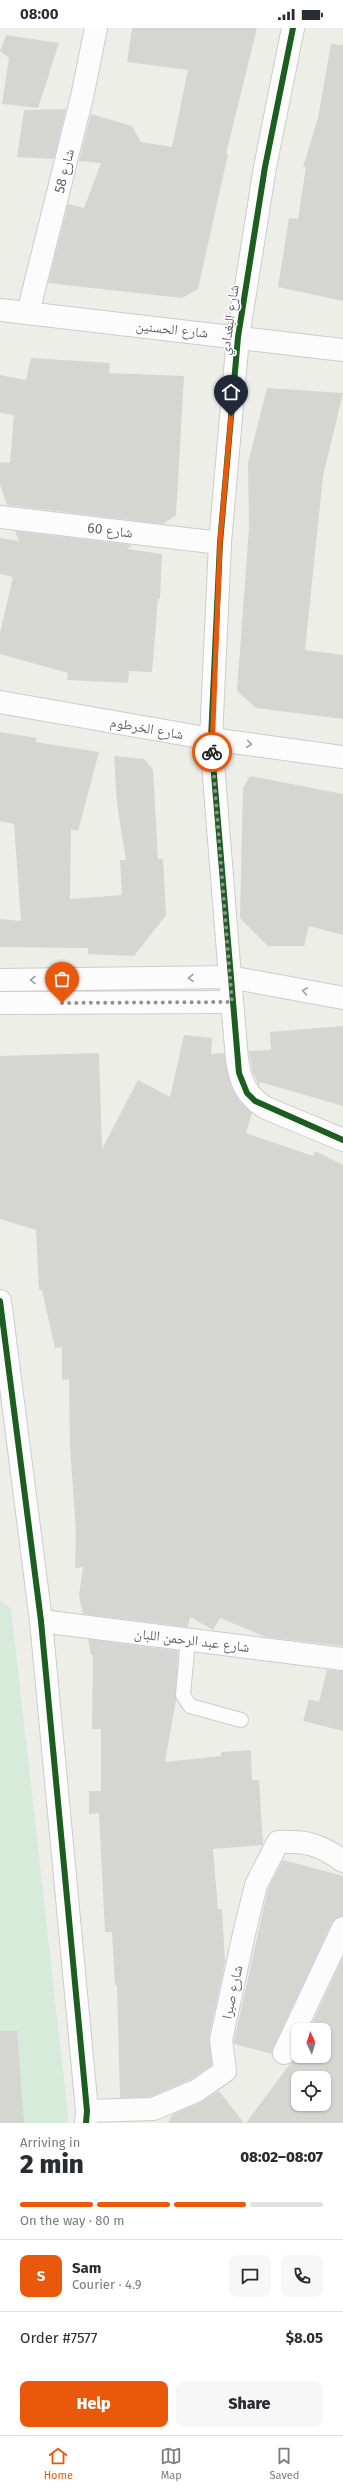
<!DOCTYPE html>
<meta charset="utf-8">
<style>
body{margin:0;font-family:"Fira Sans","Noto Naskh Arabic",sans-serif;background:#f7f7f7;color:#2b2b33;height:100vh;display:flex;flex-direction:column;font-size:15px;white-space:nowrap}
*{box-sizing:border-box;margin:0}
p{font-size:13px;color:#7c7c81}
.icon{flex:none;width:22px;height:22px;fill:none;stroke:currentColor;stroke-width:2;stroke-linecap:round;stroke-linejoin:round}
.map{position:relative;height:2095px;overflow:hidden}
.details{display:flex;flex-direction:column;background:#fff;flex:1}
.details>*{flex:none}
.needle{width:26px;rotate:356deg}
.controls{position:absolute;left:291px;top:1995px;display:grid;gap:8px}
.controls a{display:grid;place-items:center;width:40px;height:40px;border-radius:8px;background:#fff;box-shadow:0 1px 3px #0004;font-size:20px}
.pin{position:absolute;display:grid;place-items:center;width:34px;height:34px;color:#fff;margin:-41px -17px;border-radius:50% 50% 50% 0;rotate:-45deg;box-shadow:0 0 4px #0007}
.pin .icon{rotate:45deg}
.courier{position:absolute;display:grid;place-items:center;width:40px;height:40px;margin:-20px;border:3px solid #ea580c;border-radius:50%;background:#fff;color:#222;box-shadow:0 1px 5px #0007}
.summary em{font-style:normal;font-weight:800}
.summary div{display:flex;flex-direction:column-reverse}
.summary{display:flex;align-items:center;justify-content:space-between;height:68px;padding:0 20px}
h1{font-size:26px;font-weight:800;line-height:30px}
.bar{display:grid;grid-template-columns:repeat(4,1fr);gap:6px 4px;align-content:center;height:48px;padding:0 20px}
.bar i{height:5px;border-radius:3px;background:#e1e1e2}
.bar .on{background:#ea580c}
.bar p{grid-column:span 4}
.line{display:flex;align-items:center;gap:10px;padding:0 20px;border-top:1px solid #e1e1e2}
.line div{flex:1}
.round{display:grid;place-items:center;flex:none;width:42px;height:42px;border-radius:8px;background:#f7f7f7}
.cta{display:flex;gap:8px;margin-top:auto;padding:8px 20px}
.cta a{flex:1;height:46px;border-radius:8px;background:#ea580c;color:#fff;font-size:16px;font-weight:800;line-height:46px;text-align:center}
.cta a+a{background:#f7f7f7;color:#2b2b33}
.status{display:flex;justify-content:space-between;align-items:center;height:28px;padding:0 20px;background:#fff;direction:ltr}
.status svg{height:11px;fill:currentColor}
.dock{display:flex;justify-content:space-around;align-items:center;height:56px;border-top:1px solid #e1e1e2;background:#fff;font-size:11px;color:#7c7c81}
.dock a{display:grid;justify-items:center;gap:2px}
.dock .on{color:#ea580c}
.map>svg:first-child{display:block}
.green{fill:#d6ebd9}
.building{fill:#d5d5d1;fill-rule:evenodd}
.lines{fill:none;stroke-linecap:round;stroke-linejoin:round}
.service-casing{stroke:#cbcccb;stroke-width:16}
.minor-casing{stroke:#cbcccb;stroke-width:24}
.tertiary-casing{stroke:#cbcccb;stroke-width:24}
.service{stroke:#fcfcfc;stroke-width:14}
.minor{stroke:#fcfcfc;stroke-width:22}
.tertiary{stroke:#fcfcfc;stroke-width:22}
.cycleway-casing{stroke:#fff;stroke-width:8}
.cycleway{stroke:#1b5e20;stroke-width:6}
.oneway{stroke:#9d9ea3}
.done{stroke:#909194;stroke-width:4;stroke-dasharray:0 7.2}
.route{stroke:#ea580c;stroke-width:5}
.labels{text-anchor:middle;stroke-width:3;stroke-linejoin:round;paint-order:stroke}
.street-label{font-size:14px;fill:#5e5f67;stroke:#fff}
</style>
<div class="status"><b>08:00</b><svg viewBox="0 0 49 12"><path d="M0 12V9h3v3zM5 12V6h3v6zM10 12V3h3v9zM15 12V0h3v12zM26 1h20v11H26zM47 4h2v5h-2z"/></svg></div>
<div class="map">
<svg width="343" height="2095" viewBox="0 0 343 2095">
<rect width="100%" height="100%" fill="#eeeee9"/>
<path class="green" d="M0 1573 11 1580 68 2087 67 2095H0Z"/>
<g class="building">
<path d="M132 0H257L226 126H228L198 261 182 270 48 255 68 176 84 180 101 135 79 133 91 86 132 98 141 114 172 119 188 42 127 34Z"/>
<path d="M6 7 59 15 38 80 2 76 9 30 0 23Z"/>
<path d="M331 16 343 17V273L278 259 289 190 298 191 306 139H303L318 90Z"/>
<path d="M66 81 54 131 17 129 24 82Z"/>
<path d="M31 330 110 335 109 345 184 348 176 487 163 496 7 477 0 457V434L10 435 14 387 0 385V347L26 352Z"/>
<path d="M267 360 343 365 323 448 305 622 343 627V691L256 680 237 663 249 500 248 435Z"/>
<path d="M15 503 132 517 127 521 162 526 160 571H158L152 644 129 643 128 655 67 652 68 645 0 626V605L13 549 0 546V510L19 513Z"/>
<path d="M0 704 37 710 35 714 99 724 78 803 71 801 70 871 122 867 120 832H126L117 776 114 728 144 731 153 742 158 831H163L166 887 134 928 88 926V920L0 919V891L21 893 14 796 0 793Z"/>
<path d="M250 748 343 766V907L309 898 304 918H268L240 890 243 760Z"/>
<path d="M343 998V1078L260 1054 259 1058 252 1043 249 1023 271 1022 270 1004Z"/>
<path d="M184 1007 212 1010 211 1026 224 1025 231 1058 239 1073 252 1085 246 1105 313 1128 315 1123 343 1137V1618L266 1609 220 1590 213 1602 190 1589 188 1599 83 1586 79 1568 83 1539 75 1540 76 1503 70 1418 69 1351 62 1352V1319L55 1320 42 1262H39L36 1202 0 1191V1028L99 1025 102 1121 138 1052 170 1069Z"/>
<path d="M88 1611 178 1623 176 1671 165 1734 221 1728V1724L251 1722 252 1752H259L263 1817 213 1821 218 1881H222L225 1934 209 2009 212 2037 190 2052 150 2069 120 2070 117 1957H115L112 1904H105L99 1785 89 1786V1763H101V1701H92L93 1627H91Z"/>
<path d="M327 1642 343 1643V1703L303 1693 309 1671 319 1674Z"/>
<path d="M283 1832 343 1848V1888L336 1890 332 1895 273 2020 272 2026 234 2016V2013L268 1861Z"/>
<path d="M343 1929V2095H246L298 2025V2028H324V2002H309ZM298 2050H324V2076H298Z"/>
<path d="M0 2003H17L24 2095H0Z"/>
<path d="M219 2063 244 2095H168L173 2086 201 2074Z"/>
</g>
<g class="lines">
<defs>
<path id="service" d="M188 1612 183 1667 190 1678 241 1692"/>
<g id="minor">
<path d="M0 282 343 322"/>
<path d="M28 285 82 69 96 0"/>
<path d="M0 489 220 515"/>
<path d="M0 674 211 711 343 729"/>
<path d="M343 970 230 949 237 1031C240 1053 246 1068 266 1080L343 1112"/>
<path d="M0 1273 41 1593 87 2083 86 2095"/>
<path d="M41 1593 343 1631"/>
<path d="M284 2025 343 1900"/>
<path d="M87 2083 153 2081 196 2063 225 2043 221 2012 244 1906 256 1857 278 1814C307 1813 319 1816 343 1833"/>
</g>
<g id="tertiary">
<path d="M0 952 230 949 211 711 220 515 238 309 265 139 293 0"/>
<path d="M0 975 232 974"/>
</g>
</defs>
<use href="#service" class="service-casing"/>
<use href="#minor" class="minor-casing"/>
<use href="#tertiary" class="tertiary-casing"/>
<use href="#service" class="service"/>
<use href="#minor" class="minor"/>
<use href="#tertiary" class="tertiary"/>
<defs>
<g id="cycleway">
<path d="M293 0 265 139 238 309 220 515 211 711 239 1045 247 1065 255 1073 343 1112"/>
<path d="M0 1273 41 1593 87 2083 86 2095"/>
</g>
</defs>
<use href="#cycleway" class="cycleway-casing"/>
<use href="#cycleway" class="cycleway"/>
</g>
<defs><path id="oneway-chevron" d="M-2-3.5L2.5 0L-2 3.5" fill="none" stroke-width="1.6" stroke-linecap="round" stroke-linejoin="round"/></defs>
<g class="oneway">
<use href="#oneway-chevron" transform="translate(249 716) rotate(8)"/>
<use href="#oneway-chevron" transform="translate(191 950) rotate(179)"/>
<use href="#oneway-chevron" transform="translate(33 952) rotate(179)"/>
<use href="#oneway-chevron" transform="translate(305 963) rotate(-170)"/>
</g>
<g class="lines">
<path class="done" d="M62 975 232 974 212 724"/>
<path class="route" d="M212 724 220 514 231 388"/>
</g>
<g class="labels">
<g class="street-label">
<text transform="translate(64 143) rotate(-76)" y="5">شارع 58</text>
<text transform="translate(229 292) rotate(-82)" y="5">شارع البغدادي</text>
<text transform="translate(172 301) rotate(6)" y="5">شارع الحسنين</text>
<text transform="translate(110 502) rotate(7)" y="5">شارع 60</text>
<text transform="translate(147 700) rotate(10)" y="5">شارع الخرطوم</text>
<text transform="translate(192 1612) rotate(7)" y="5">شارع عبد الرحمن اللبان</text>
<text transform="translate(232 1964) rotate(-78)" y="5">شارع صبرا</text>
</g>
</g>
</svg>
<div class="controls">
<a><svg class="needle" viewBox="-14 -14 28 28"><path d="M0-13l5 13h-10z" fill="#e53935"/><path d="M0 13l5-13h-10z" fill="#7c7c81"/></svg></a>
<a><svg class="icon" aria-label="locate" viewBox="0 0 24 24"><circle cx="12" cy="12" r="6"/><path d="M12 2v4M12 18v4M2 12h4M18 12h4"/></svg></a>
</div>
<div class="pin" style="left:62px;top:975px;background:#ea580c"><svg class="icon" aria-label="bag" viewBox="0 0 24 24"><path d="M5 8h14l-1 12H6zM9 8a3 3 0 0 1 6 0"/></svg></div>
<div class="pin" style="left:231px;top:388px;background:#1f2937"><svg class="icon" aria-label="home" viewBox="0 0 24 24"><path d="M3 11l9-7 9 7M6 9v11h12V9"/></svg></div>
<div class="courier" style="left:212px;top:724px"><svg class="icon" aria-label="bike" viewBox="0 0 24 24"><circle cx="6" cy="16" r="4"/><circle cx="18" cy="16" r="4"/><path d="M6 16l4-8h5l3 8M10 8l3 8H6M13 5h3"/></svg></div>
</div>
<section class="details">
<div class="summary"><div><h1>2 min</h1><p>Arriving in</p></div><em>08:02–08:07</em></div>
<div class="bar"><i class="on"></i><i class="on"></i><i class="on"></i><i></i><p>On the way · 80 m</p></div>
<div class="line" style="height:72px"><b class="round" style="background:#ea580c;color:#fff">S</b><div><b>Sam</b><p>Courier · 4.9</p></div><a class="round"><svg class="icon" aria-label="chat" viewBox="0 0 24 24"><path d="M4 5h16v11H9l-5 4z"/></svg></a><a class="round"><svg class="icon" aria-label="phone" viewBox="0 0 24 24"><path d="M5 4h4l2 5-3 2q2 4 5 5l2-3 5 2v4C11 20 4 13 5 4z"/></svg></a></div>
<div class="line" style="height:52px"><div>Order #7577</div><b>$8.05</b></div>
<div class="cta"><a>Help</a><a>Share</a></div>
</section>
<nav class="dock">
<a class="on"><svg class="icon" aria-label="home" viewBox="0 0 24 24"><path d="M3 11l9-7 9 7M6 9v11h12V9"/></svg>Home</a>
<a><svg class="icon" aria-label="map" viewBox="0 0 24 24"><path d="M3 6l6-2 6 2 6-2v14l-6 2-6-2-6 2zM9 4v14M15 6v14"/></svg>Map</a>
<a><svg class="icon" aria-label="saved" viewBox="0 0 24 24"><path d="M7 4h10v16l-5-4-5 4z"/></svg>Saved</a>
</nav>
